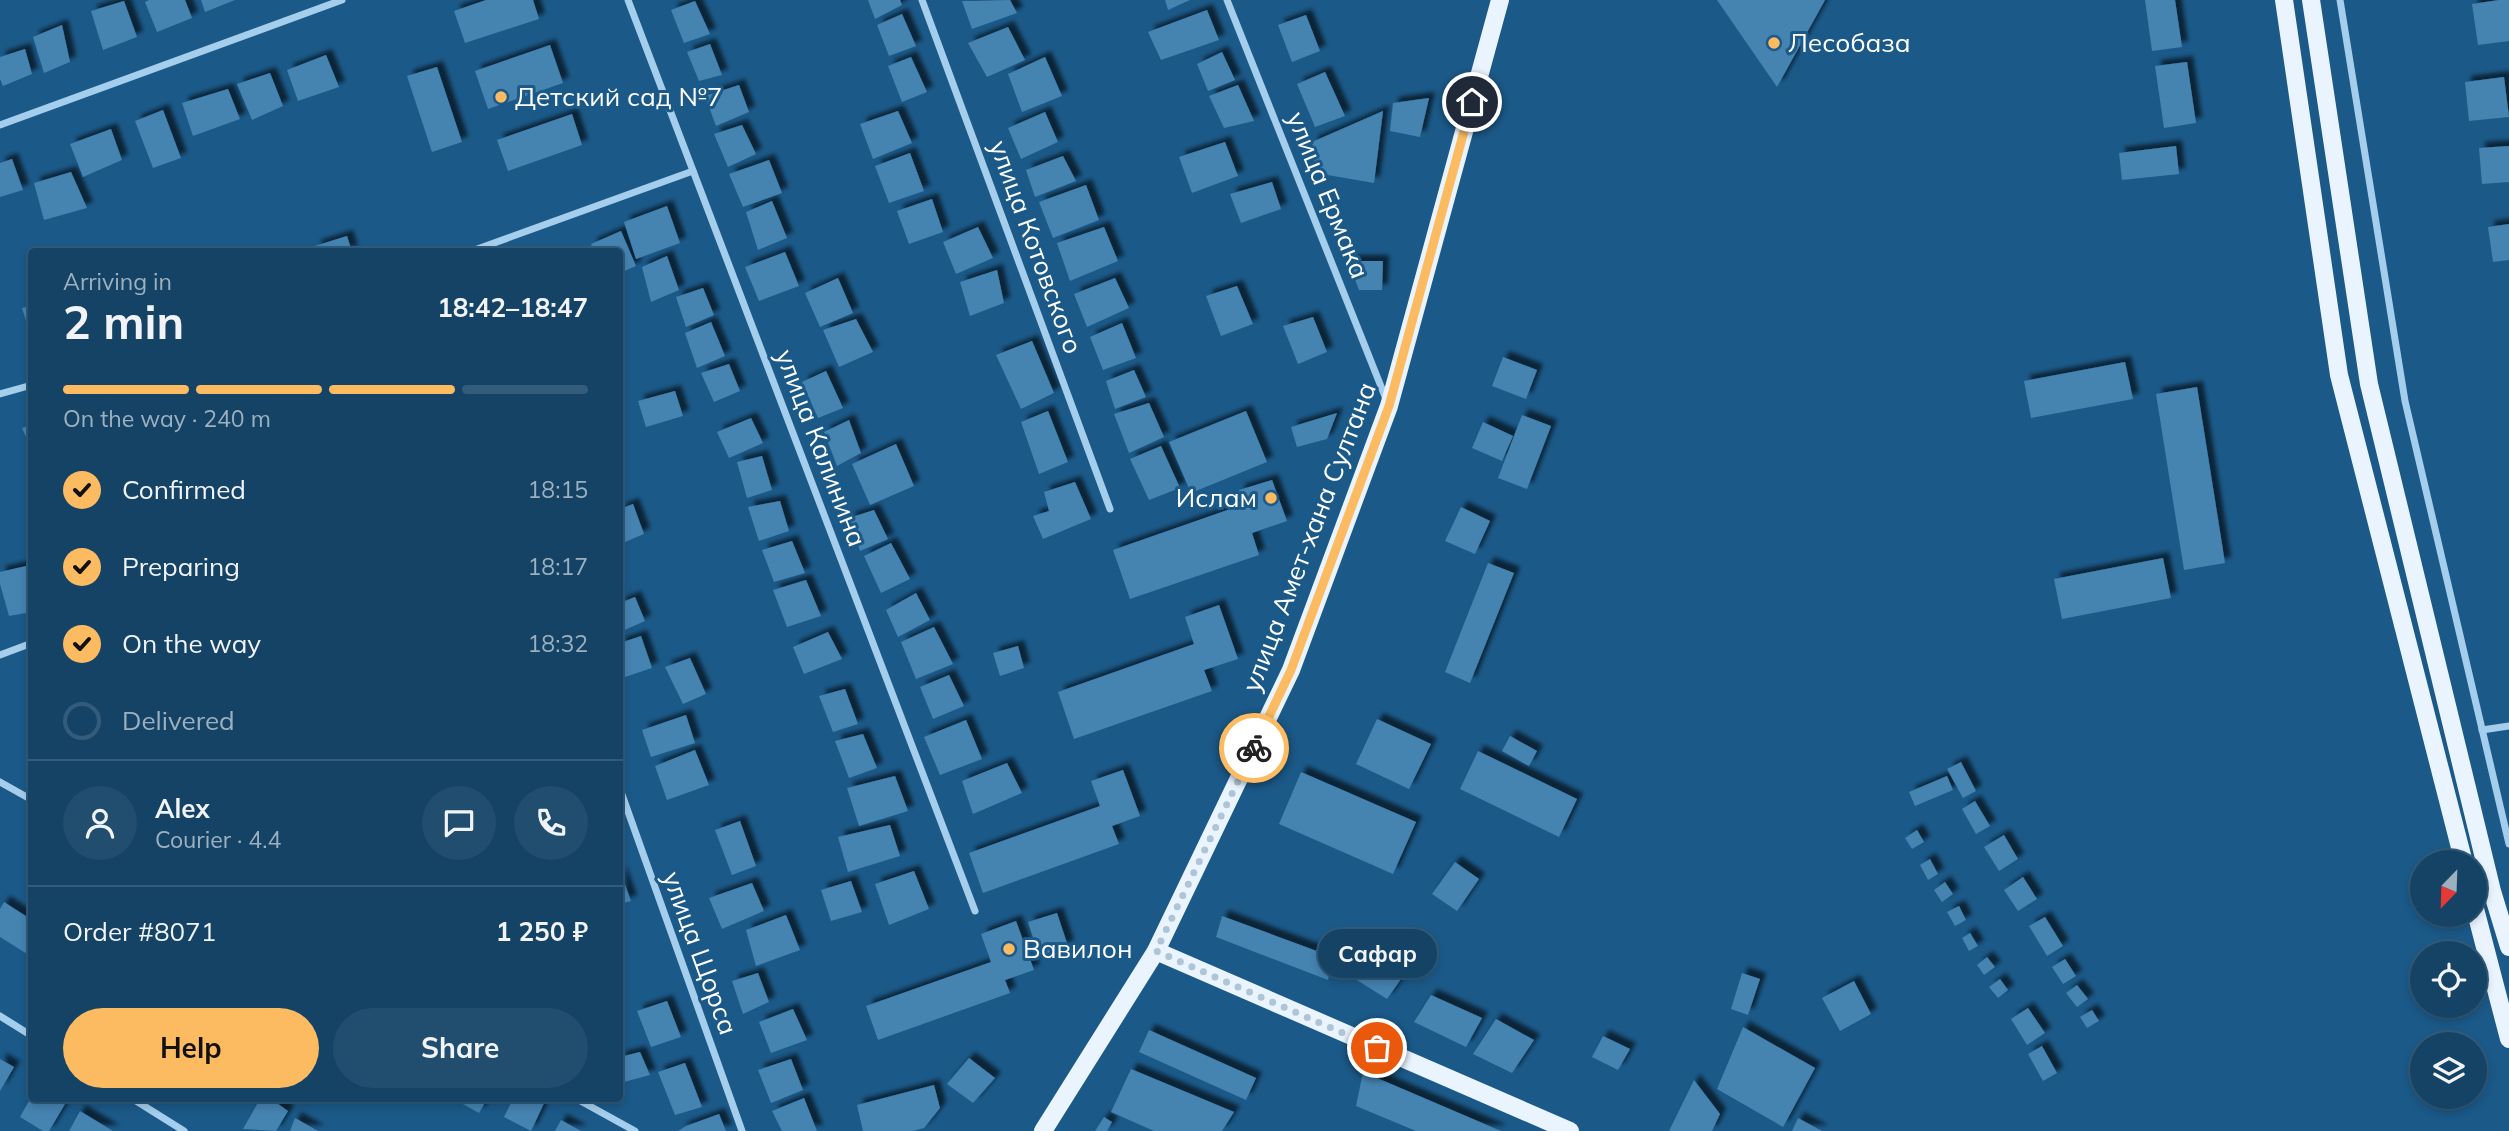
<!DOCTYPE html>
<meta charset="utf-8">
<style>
body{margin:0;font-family:Mulish,sans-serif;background:#214e6f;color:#f1f3f6;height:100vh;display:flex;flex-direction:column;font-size:26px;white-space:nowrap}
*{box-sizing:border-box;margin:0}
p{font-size:23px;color:#9db0bf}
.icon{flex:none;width:38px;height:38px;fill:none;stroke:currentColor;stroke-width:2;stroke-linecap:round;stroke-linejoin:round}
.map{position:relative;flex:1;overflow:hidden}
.panel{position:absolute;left:28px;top:248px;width:595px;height:854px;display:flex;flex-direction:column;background:#144366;border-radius:7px;box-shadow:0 4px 10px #0003,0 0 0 2px #335c7a}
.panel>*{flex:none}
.needle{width:46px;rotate:203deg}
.controls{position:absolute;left:2410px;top:850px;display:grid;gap:14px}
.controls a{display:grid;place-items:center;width:77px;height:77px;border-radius:50%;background:#144366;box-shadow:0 4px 10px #0003,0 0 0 2px #335c7a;font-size:35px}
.pin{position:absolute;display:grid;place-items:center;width:60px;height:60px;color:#fff;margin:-30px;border:4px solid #fff;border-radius:50%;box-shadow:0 2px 7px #0007}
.courier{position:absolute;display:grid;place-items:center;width:70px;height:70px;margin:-35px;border:5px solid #fdbb61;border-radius:50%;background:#fff;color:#222;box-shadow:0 2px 9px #0007}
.bubble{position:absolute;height:49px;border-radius:24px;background:#144366;box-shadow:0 4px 10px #0003,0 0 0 2px #335c7a;font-size:23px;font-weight:700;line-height:49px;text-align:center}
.head em{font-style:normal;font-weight:700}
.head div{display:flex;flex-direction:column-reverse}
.head{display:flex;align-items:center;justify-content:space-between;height:119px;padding:0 35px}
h1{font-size:46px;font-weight:700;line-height:52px}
.bar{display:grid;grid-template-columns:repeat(4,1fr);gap:10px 7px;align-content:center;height:84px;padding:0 35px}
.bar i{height:9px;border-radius:5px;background:#335c7a}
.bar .selected{background:#fdbb61}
.bar p{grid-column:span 4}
.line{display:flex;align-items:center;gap:18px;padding:0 35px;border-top:2px solid #335c7a}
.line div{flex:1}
.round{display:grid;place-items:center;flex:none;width:74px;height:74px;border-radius:37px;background:#214e6f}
ol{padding:0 35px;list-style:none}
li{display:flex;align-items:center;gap:21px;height:77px}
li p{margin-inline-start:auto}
li .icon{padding:7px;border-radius:50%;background:#fdbb61;color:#111;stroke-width:4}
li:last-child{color:#9db0bf}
li i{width:38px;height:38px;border:4px solid #335c7a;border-radius:50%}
.primary-button{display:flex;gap:14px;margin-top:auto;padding:14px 35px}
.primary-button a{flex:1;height:80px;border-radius:42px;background:#fdbb61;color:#111;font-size:28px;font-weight:700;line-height:80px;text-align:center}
.primary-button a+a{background:#214e6f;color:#f1f3f6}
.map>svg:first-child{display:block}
.building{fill:#4483b1;filter:url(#shadow)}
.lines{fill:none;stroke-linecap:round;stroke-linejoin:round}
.minor{stroke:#a4ceec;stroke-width:7}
.primary{stroke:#e9f4ff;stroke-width:18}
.done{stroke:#afc5d5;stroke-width:7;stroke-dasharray:0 12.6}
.route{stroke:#fdbb61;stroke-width:9}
.poi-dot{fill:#fdbb61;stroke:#1b5988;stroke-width:2.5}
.labels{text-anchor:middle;stroke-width:6;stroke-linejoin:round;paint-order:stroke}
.poi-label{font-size:26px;fill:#fff;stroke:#1b5988;text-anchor:start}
.street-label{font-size:26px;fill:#fff;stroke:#1b5988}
</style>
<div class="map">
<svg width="2509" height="1131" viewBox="0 0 2509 1131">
<defs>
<filter id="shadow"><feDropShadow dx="6" dy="-6" stdDeviation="2" flood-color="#0009"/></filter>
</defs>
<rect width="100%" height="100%" fill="#1b5988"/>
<g class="building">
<path d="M149 0H185L192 18 157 32 145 2Z"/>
<path d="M201 0H235L205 12Z"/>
<path d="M486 0H533L539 19 465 43 454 11Z"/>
<path d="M868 0H900L902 5 875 19Z"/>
<path d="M1010 0 1017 13 972 29 962 1Z"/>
<path d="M1165 0H1190L1168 10Z"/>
<path d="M1717 0H1825L1777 87Z"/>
<path d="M2145 0H2175L2182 47 2152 51Z"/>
<path d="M2499 0H2509V41L2478 45 2472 4Z"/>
<path d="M124 1 137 37 103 50 91 11Z"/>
<path d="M695 1 710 34 684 43 671 10Z"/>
<path d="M1207 10 1219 40 1161 60 1148 32Z"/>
<path d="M902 14 916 46 889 56 877 25Z"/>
<path d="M1306 15 1320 51 1292 62 1278 25Z"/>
<path d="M62 25 70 62 44 73 33 37Z"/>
<path d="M1008 27 1025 60 987 77 968 43Z"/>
<path d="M710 44 722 75 699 81 687 52Z"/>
<path d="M550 45 563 83 488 109 475 71Z"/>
<path d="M25 49 32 74 3 86 0 79V57Z"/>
<path d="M1222 52 1235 80 1208 91 1197 64Z"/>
<path d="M326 55 339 87 298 101 287 70Z"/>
<path d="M911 57 927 92 902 102 888 66Z"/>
<path d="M1045 57 1062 96 1022 112 1008 74Z"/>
<path d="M2187 62 2196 123 2164 128 2155 66Z"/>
<path d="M437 67 462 142 432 152 407 76Z"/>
<path d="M1325 72 1345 116 1315 127 1297 84Z"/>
<path d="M270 73 283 106 252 120 237 84Z"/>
<path d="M2504 77 2509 117 2469 121 2465 82Z"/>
<path d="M739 85 749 112 716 126 705 96Z"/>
<path d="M1238 85 1254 121 1224 128 1209 96Z"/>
<path d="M228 89 240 119 193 136 182 103Z"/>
<path d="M1429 98 1420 137 1390 131 1393 103Z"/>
<path d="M163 110 181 158 153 168 135 121Z"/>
<path d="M898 111 912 143 873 159 860 124Z"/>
<path d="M1383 111 1374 183 1316 173 1312 142Z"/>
<path d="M1045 112 1058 142 1021 159 1008 128Z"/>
<path d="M572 114 582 145 508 171 497 140Z"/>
<path d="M742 125 756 154 728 167 714 134Z"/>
<path d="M111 129 122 160 83 177 70 144Z"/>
<path d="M1225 142 1238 176 1192 193 1179 157Z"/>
<path d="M2176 146 2179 174 2122 180 2119 153Z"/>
<path d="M2509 146V182L2482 184 2479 148Z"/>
<path d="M910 153 924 191 889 203 875 166Z"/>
<path d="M1063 156 1076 181 1035 197 1026 170Z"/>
<path d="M12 159 23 190 0 197V163Z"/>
<path d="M769 160 782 193 743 207 729 174Z"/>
<path d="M71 172 87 208 44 220 34 183Z"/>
<path d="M1272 182 1281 209 1241 223 1230 194Z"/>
<path d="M1086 185 1099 220 1053 238 1039 202Z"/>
<path d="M932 199 943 232 909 244 897 211Z"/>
<path d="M772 201 787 238 758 250 746 212Z"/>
<path d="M667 206 680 243 636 259 624 222Z"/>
<path d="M2509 224V260L2493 262 2488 227Z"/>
<path d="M978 227 993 258 956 274 943 242Z"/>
<path d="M1104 227 1118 261 1070 281 1057 243Z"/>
<path d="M621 231 636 266 620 273V252H594L591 244Z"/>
<path d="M347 236 352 252H317L315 246Z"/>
<path d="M785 252 799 286 759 301 745 267Z"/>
<path d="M667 256 679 290 651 302 642 267Z"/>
<path d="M1348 261H1383L1382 290H1359Z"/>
<path d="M997 270 1004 303 970 316 960 282Z"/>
<path d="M838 278 853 313 820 327 805 293Z"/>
<path d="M1115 278 1129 308 1087 327 1074 294Z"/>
<path d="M1237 286 1253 324 1221 336 1206 296Z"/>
<path d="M703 288 714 315 686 327 676 297Z"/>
<path d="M32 306V336L31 337 22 308Z"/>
<path d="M1313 317 1327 352 1298 364 1283 326Z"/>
<path d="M856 319 873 352 839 367 823 330Z"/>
<path d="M711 322 725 356 697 368 685 333Z"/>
<path d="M1122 323 1136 358 1103 370 1090 337Z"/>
<path d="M1032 341 1054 393 1021 409 996 355Z"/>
<path d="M1503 357 1537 370 1526 399 1492 386Z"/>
<path d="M2125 362 2133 399 2031 418 2024 381Z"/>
<path d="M729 364 740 391 714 402 701 373Z"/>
<path d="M1134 370 1146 397 1115 409 1106 381Z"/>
<path d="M826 371 843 408 818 418 802 382Z"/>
<path d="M2197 387 2225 563 2184 570 2156 394Z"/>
<path d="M675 391 683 416 646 427 638 401Z"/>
<path d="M1149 403 1164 437 1129 453 1114 414Z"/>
<path d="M1048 411 1068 462 1039 474 1021 422Z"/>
<path d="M1246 411 1267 462 1191 493 1169 442Z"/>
<path d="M1337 413 1327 439 1297 447 1291 427Z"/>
<path d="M1522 415 1551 426 1527 489 1498 478Z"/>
<path d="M751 418 763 443 729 458 717 432Z"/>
<path d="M849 420 861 453 837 466 824 432Z"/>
<path d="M1483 422 1513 436 1502 461 1472 448Z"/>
<path d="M32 425V450L22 428Z"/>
<path d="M896 444 914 486 870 505 852 464Z"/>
<path d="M1161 446 1180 488 1149 500 1130 459Z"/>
<path d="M762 456 772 490 747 498 737 462Z"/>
<path d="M1272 480 1287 521 1252 533 1259 555 1130 599 1113 550 1239 506V490Z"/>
<path d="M1075 482 1091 519 1043 539 1033 516 1049 511 1044 492Z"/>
<path d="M780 501 789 531 759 541 748 507Z"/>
<path d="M633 504 644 534 620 544V509Z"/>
<path d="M1461 507 1490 521 1475 554 1445 541Z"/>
<path d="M874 510 888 539 860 551 849 518Z"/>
<path d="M792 541 805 573 774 582 762 550Z"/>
<path d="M891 543 910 579 881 593 864 556Z"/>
<path d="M2163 558 2171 598 2062 619 2054 579Z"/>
<path d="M1488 563 1514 573 1470 683 1445 672Z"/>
<path d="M26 566 32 590V612L9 616 0 584V572Z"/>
<path d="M806 580 821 616 787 627 773 590Z"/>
<path d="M916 593 930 620 898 637 886 610Z"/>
<path d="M635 597 645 621 620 632V603Z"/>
<path d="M1219 605 1238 659 1204 670 1212 691 1074 739 1058 692 1194 644 1185 617Z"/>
<path d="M934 627 953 664 916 679 901 642Z"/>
<path d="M828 632 842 659 804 674 793 647Z"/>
<path d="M641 636 652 668 622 678 620 672V643Z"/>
<path d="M1018 646 1024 668 1000 676 993 653Z"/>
<path d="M690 658 706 694 683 704 665 667Z"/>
<path d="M949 675 964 706 933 719 920 687Z"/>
<path d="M845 689 858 724 833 732 819 696Z"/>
<path d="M686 715 695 743 651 757 642 730Z"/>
<path d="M1377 719 1431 744 1409 789 1356 764Z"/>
<path d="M966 720 982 759 940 775 924 737Z"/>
<path d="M863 734 877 768 849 778 835 741Z"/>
<path d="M1510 736 1537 751 1529 766 1502 751Z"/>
<path d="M695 750 709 785 667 800 655 766Z"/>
<path d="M1478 751 1577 799 1559 837 1460 789Z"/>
<path d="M1961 762 1976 791 1963 798 1947 769Z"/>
<path d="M1007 763 1022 793 973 814 962 781Z"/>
<path d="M1123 770 1140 816 1112 826 1119 844 983 893 969 853 1100 806 1091 781Z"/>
<path d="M1301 772 1416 822 1393 874 1279 824Z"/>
<path d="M895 776 908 811 859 826 847 788Z"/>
<path d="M1947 776 1953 790 1915 806 1909 792Z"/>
<path d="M1975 801 1990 826 1976 834 1962 809Z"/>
<path d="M740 821 756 866 732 875 715 830Z"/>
<path d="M890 825 900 856 848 872 838 837Z"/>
<path d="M1917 830 1924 842 1912 849 1905 838Z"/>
<path d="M2004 835 2018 859 1999 871 1984 847Z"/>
<path d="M1930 859 1938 874 1928 880 1920 865Z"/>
<path d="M1455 862 1479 879 1457 911 1432 894Z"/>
<path d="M620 871 631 901 620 904Z"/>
<path d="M914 871 929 909 889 925 875 884Z"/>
<path d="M2023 877 2037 899 2018 911 2004 890Z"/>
<path d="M851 881 862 912 831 921 821 890Z"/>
<path d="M1945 882 1953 894 1942 902 1934 890Z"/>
<path d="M752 883 764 911 722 929 709 898Z"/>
<path d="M4 902 32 920V957L0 937V909Z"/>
<path d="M1959 906 1966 920 1955 926 1947 912Z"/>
<path d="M1057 913 1068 946 1039 956 1028 922Z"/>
<path d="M786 915 800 950 756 966 746 930Z"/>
<path d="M1222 916 1333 957 1328 980 1216 937Z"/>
<path d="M2045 917 2063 946 2047 956 2029 926Z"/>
<path d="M1016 921 1034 970 1005 980 1010 993 878 1040 866 1006 991 962 981 934Z"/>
<path d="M1970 933 1978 946 1969 951 1962 938Z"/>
<path d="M1361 941 1408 969 1387 999 1344 972Z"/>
<path d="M1987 957 1995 967 1984 975 1977 965Z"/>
<path d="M2065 959 2076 976 2063 984 2052 967Z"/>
<path d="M758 973 769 1002 743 1014 732 981Z"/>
<path d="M1742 973 1760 979 1748 1015 1731 1009Z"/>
<path d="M2000 979 2008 990 1998 998 1989 987Z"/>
<path d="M1854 981 1871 1014 1840 1031 1822 998Z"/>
<path d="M2077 985 2088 999 2077 1007 2066 993Z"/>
<path d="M1431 995 1482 1018 1466 1047 1414 1022Z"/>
<path d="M667 1001 681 1037 651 1047 637 1011Z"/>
<path d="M2028 1008 2045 1033 2027 1045 2011 1019Z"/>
<path d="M793 1009 807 1040 771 1053 759 1022Z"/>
<path d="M2092 1010 2099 1021 2087 1028 2080 1017Z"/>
<path d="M1496 1019 1534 1040 1512 1073 1473 1054Z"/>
<path d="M1743 1027 1815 1068 1783 1127 1717 1089Z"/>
<path d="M1149 1030 1256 1078 1246 1100 1139 1052Z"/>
<path d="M1603 1036 1630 1049 1618 1070 1592 1057Z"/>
<path d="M2042 1046 2057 1073 2043 1081 2028 1054Z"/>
<path d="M640 1052 650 1075 620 1083V1057Z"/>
<path d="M969 1058 995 1078 973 1103 947 1084Z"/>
<path d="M0 1059 14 1067 0 1091Z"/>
<path d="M791 1059 803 1090 771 1103 758 1070Z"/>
<path d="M685 1063 702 1107 675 1115 658 1072Z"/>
<path d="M1131 1069 1234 1112 1222 1131H1154L1111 1112Z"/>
<path d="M1363 1072 1501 1131H1416L1356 1106Z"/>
<path d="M1694 1080 1720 1114 1712 1131H1669Z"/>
<path d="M934 1085 940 1108 924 1128 913 1131H863L857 1105Z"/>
<path d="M804 1098 817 1131H782L772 1111Z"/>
<path d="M30 1099H68L49 1131H43L20 1117Z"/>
<path d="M260 1099H271L288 1111 276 1131 243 1129Z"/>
<path d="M454 1099H487L479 1113Z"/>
<path d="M513 1099H546L531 1131 504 1117Z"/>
<path d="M80 1111 113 1131H69Z"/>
<path d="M719 1114 726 1131H678L686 1126Z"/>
<path d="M1104 1117 1112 1122 1107 1131H1095Z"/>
<path d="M295 1118 318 1131H290Z"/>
<path d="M1798 1118 1822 1131H1792Z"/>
<path d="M561 1120 581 1131H555Z"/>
</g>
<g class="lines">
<g class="minor">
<path d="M628 0 975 911"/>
<path d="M922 0 1110 509"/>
<path d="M1227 0 1386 399"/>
<path d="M2340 0 2405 401 2509 844"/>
<path d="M0 125 342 0"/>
<path d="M469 252 693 171"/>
<path d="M0 394 32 385"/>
<path d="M0 655 32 643"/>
<path d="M2482 730 2509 726"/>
<path d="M0 782 32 800"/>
<path d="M620 789 742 1131"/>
<path d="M0 1016 32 1036"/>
<path d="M133 1099 184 1131"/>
<path d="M577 1099 635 1131"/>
</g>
<g class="primary">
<path d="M2284 0 2339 375 2464 863"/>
<path d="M2311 0 2369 384 2492 891 2509 947"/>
<path d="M2474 905 2509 1039"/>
<path d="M1156 951 1570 1131"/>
<path d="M1043 1131 1156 951 1291 670 1389 406 1500 0"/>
</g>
</g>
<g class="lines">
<path class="done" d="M1254 748 1156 951 1377 1048"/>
<path class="route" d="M1254 748 1291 670 1389 406 1472 102"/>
</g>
<g class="poi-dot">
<circle cx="1774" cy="43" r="7"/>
<circle cx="501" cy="97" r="7"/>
<circle cx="1271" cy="498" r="7"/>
<circle cx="1009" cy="949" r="7"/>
</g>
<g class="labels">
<g class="poi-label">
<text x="1788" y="52">Лесобаза</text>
<text x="515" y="106">Детский сад №7</text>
<text x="1257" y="507" text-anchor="end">Ислам</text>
<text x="1023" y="958">Вавилон</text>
</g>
<g class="street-label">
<text transform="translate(1328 195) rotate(68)" y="9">улица Ермака</text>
<text transform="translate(1036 247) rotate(70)" y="9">улица Котовского</text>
<text transform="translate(821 448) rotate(69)" y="9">улица Калинина</text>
<text transform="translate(1309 537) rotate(-69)" y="9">улица Амет-хана Султана</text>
<text transform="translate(700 953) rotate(70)" y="9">улица Щорса</text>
</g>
</g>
</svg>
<div class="controls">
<a><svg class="needle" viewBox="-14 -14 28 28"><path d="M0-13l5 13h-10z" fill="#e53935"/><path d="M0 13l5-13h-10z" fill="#9db0bf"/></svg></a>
<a><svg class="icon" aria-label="locate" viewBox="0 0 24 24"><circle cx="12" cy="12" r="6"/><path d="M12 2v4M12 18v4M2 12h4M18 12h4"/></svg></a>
<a><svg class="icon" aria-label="layers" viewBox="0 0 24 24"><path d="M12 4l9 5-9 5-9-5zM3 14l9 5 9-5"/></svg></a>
</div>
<div class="pin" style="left:1377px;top:1048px;background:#ea580c"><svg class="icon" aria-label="bag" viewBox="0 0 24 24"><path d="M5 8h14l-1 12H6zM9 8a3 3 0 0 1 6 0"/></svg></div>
<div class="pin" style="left:1472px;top:102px;background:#1f2937"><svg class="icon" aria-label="home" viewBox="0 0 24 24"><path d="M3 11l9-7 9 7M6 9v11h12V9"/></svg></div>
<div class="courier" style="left:1254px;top:748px"><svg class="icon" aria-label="bike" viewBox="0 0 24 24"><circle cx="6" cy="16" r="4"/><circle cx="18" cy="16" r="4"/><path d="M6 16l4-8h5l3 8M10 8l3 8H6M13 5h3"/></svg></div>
<div class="bubble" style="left:1318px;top:929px;width:119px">Сафар</div>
<section class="panel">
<div class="head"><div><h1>2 min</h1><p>Arriving in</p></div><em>18:42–18:47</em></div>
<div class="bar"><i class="selected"></i><i class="selected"></i><i class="selected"></i><i></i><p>On the way · 240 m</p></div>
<ol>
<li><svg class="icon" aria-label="check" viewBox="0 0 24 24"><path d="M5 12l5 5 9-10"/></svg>Confirmed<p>18:15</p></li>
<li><svg class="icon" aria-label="check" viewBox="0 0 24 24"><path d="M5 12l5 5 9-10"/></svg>Preparing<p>18:17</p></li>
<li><svg class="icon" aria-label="check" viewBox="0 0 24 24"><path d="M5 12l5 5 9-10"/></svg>On the way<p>18:32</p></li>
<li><i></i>Delivered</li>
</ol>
<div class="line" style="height:126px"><a class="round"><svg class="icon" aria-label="person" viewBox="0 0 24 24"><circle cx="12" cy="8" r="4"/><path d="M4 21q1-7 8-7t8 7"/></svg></a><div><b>Alex</b><p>Courier · 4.4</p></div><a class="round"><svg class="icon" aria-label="chat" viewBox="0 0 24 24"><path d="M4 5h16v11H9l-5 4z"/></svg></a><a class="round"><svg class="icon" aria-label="phone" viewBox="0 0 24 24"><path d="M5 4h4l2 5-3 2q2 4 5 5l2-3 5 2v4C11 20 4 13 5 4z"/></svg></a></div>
<div class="line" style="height:91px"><div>Order #8071</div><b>1 250 ₽</b></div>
<div class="primary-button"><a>Help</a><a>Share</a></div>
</section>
</div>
